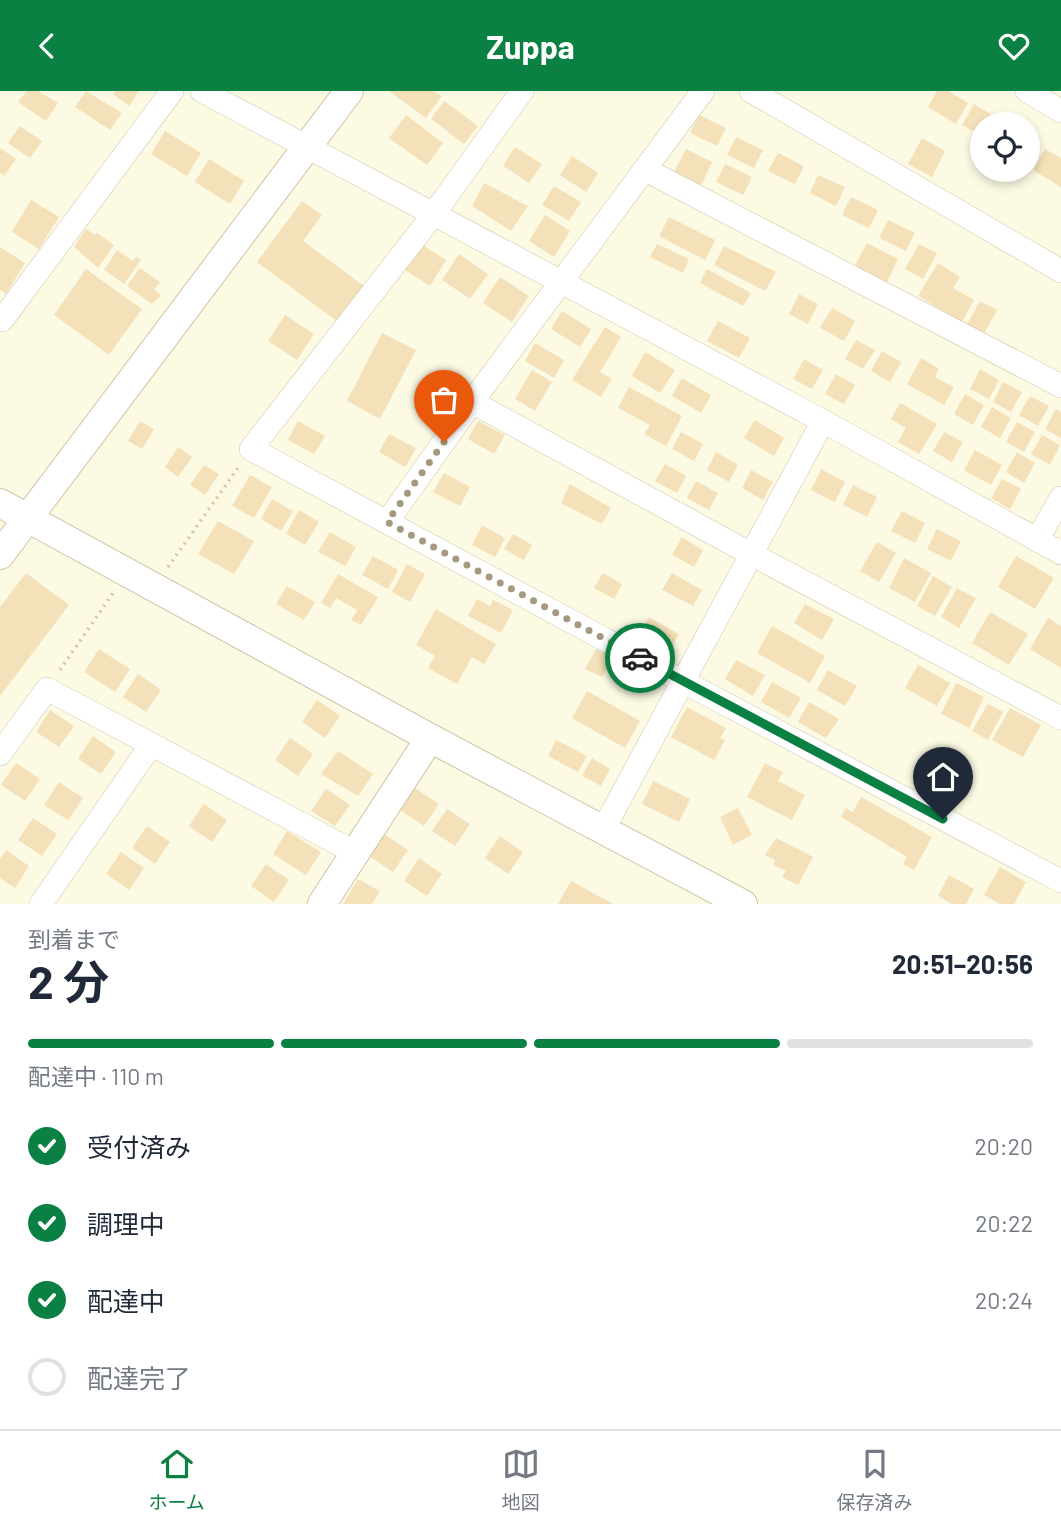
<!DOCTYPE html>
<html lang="ja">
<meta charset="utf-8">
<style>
body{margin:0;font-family:Barlow,"Noto Sans JP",sans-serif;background:#f6f6f7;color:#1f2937;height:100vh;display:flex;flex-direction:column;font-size:26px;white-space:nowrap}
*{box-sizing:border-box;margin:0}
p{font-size:23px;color:#747a83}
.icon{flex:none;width:38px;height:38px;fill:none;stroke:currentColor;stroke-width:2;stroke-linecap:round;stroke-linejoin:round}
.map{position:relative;height:813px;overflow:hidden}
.sheet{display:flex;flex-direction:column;background:#fff;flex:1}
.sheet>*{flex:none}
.tools{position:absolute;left:970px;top:21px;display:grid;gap:14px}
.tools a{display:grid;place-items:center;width:70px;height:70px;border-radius:50%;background:#fff;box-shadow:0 4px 10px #0003;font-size:35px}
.pin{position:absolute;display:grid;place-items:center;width:60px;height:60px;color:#fff;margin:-72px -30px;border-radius:50% 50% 50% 0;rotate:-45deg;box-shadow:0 0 7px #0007}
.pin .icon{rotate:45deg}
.courier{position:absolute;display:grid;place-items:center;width:70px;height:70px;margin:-35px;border:5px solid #0b8043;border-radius:50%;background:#fff;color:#222;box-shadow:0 2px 9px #0007}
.summary em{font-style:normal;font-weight:700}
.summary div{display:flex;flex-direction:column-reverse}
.summary{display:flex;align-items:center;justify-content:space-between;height:119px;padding:0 28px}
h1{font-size:46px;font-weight:700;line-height:52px}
.bar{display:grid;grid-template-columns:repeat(4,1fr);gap:10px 7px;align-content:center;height:84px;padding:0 28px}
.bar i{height:9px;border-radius:5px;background:#e0e1e3}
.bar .on{background:#0b8043}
.bar p{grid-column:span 4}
ol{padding:0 28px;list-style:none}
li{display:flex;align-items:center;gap:21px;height:77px}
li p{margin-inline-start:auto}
li .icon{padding:7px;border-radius:50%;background:#0b8043;color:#fff;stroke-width:4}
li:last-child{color:#747a83}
li i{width:38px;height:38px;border:4px solid #e0e1e3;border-radius:50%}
header{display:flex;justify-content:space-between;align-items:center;height:91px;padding:0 28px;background:#0b8043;color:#fff;font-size:32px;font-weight:700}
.tabs{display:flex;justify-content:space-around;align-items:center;height:98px;border-top:2px solid #e0e1e3;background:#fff;font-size:19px;color:#747a83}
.tabs a{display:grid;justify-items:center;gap:4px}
.tabs .on{color:#0b8043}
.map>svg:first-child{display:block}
.building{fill:#f4e1ba}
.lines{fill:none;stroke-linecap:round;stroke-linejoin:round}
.minor-casing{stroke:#cfc4aa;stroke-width:24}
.tertiary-casing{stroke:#cfc4aa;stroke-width:30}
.path{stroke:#d9c49d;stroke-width:3.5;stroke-dasharray:2 5;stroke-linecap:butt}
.minor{stroke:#fff;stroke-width:23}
.tertiary{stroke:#fff;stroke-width:28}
.done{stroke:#a6997f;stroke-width:7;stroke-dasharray:0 12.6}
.route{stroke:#0b8043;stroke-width:9}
</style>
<header><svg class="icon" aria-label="back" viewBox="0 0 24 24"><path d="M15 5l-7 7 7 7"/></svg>Zuppa<svg class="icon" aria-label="heart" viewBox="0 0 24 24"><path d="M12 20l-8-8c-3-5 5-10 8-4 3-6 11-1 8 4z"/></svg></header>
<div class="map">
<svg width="1061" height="813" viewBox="0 0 1061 813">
<rect width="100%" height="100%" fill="#fdfae4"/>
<g class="building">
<path d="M27 0H38L58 12 46 30 18 11Z"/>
<path d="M86 0 122 22 110 39 75 16Z"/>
<path d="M115 0H139L129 15 113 3Z"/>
<path d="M389 0H434L442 5 426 27Z"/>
<path d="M937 0H948L968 12 956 33 928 16Z"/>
<path d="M444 10 478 35 464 53 431 28Z"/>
<path d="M974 13 1003 30 1001 33H982V45L962 34Z"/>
<path d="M406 24 443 52 427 74 389 47Z"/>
<path d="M699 24 726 37 717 55 690 42Z"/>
<path d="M20 35 42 50 30 67 8 52Z"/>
<path d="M165 40 201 62 187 85 151 63Z"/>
<path d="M736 46 763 59 754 77 727 64Z"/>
<path d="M922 47 945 60 932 86 908 73Z"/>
<path d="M515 56 542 73 529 92 503 75Z"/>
<path d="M0 57 16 68 4 85 0 82Z"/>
<path d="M686 58 712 71 700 97 673 83Z"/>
<path d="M1045 58 1061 67V96L1033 79Z"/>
<path d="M778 62 804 75 795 93 768 80Z"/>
<path d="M572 65 598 82 586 101 560 84Z"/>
<path d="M209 68 244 90 230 113 195 91Z"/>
<path d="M725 73 752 86 743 104 716 91Z"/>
<path d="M818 84 845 96 836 115 810 102Z"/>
<path d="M484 92 528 115 511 140 472 115Z"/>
<path d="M554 95 581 111 569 130 542 114Z"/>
<path d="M851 106 878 119 869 137 842 124Z"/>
<path d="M31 109 59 126 39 158 12 141Z"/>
<path d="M302 110 322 124 303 150 364 195 338 231 257 171Z"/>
<path d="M545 124 570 140 554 166 529 150Z"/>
<path d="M669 126 715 149 705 169 659 145Z"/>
<path d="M888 129 915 142 906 160 879 147Z"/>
<path d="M86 138 95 144 97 142 114 154 98 177 74 156Z"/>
<path d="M867 152 898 168 886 193 854 177Z"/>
<path d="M421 153 446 169 430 195 405 179Z"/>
<path d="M657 153 689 168 683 182 650 166Z"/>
<path d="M919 153 937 162 923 188 905 178Z"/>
<path d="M724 155 776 181 765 200 714 174Z"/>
<path d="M0 156 25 172 6 203 0 199Z"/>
<path d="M117 159 133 170 136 166 141 169 124 193 104 179Z"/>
<path d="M459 163 488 183 470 208 442 189Z"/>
<path d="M938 172 960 186 953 197 974 209 962 231 918 205Z"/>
<path d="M140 177 160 191 154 199 161 204 152 213 127 195Z"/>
<path d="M86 178 142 218 109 264 54 224Z"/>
<path d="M707 178 751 202 743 215 700 192Z"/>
<path d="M500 186 529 205 512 231 483 212Z"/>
<path d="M799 203 818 213 808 233 789 223Z"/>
<path d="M980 210 997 219 983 245 966 235Z"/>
<path d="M832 217 855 230 844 250 820 237Z"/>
<path d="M562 220 591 238 580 256 551 238Z"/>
<path d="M285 224 314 243 297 269 268 250Z"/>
<path d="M718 230 750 247 739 267 707 250Z"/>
<path d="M605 236 621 246 600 281 612 288 601 306 572 289Z"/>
<path d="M382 242 416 259 380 328 347 310Z"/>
<path d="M856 249 875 259 863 278 845 268Z"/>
<path d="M535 252 564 269 554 287 525 270Z"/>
<path d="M882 260 901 271 890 291 871 280Z"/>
<path d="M645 261 675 279 660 302 632 285Z"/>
<path d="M921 267 939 278 935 286 954 296 944 314 907 293Z"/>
<path d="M804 268 823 279 812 298 793 288Z"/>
<path d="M980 278 999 289 989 308 970 298Z"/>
<path d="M532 279 552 291 535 320 515 308Z"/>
<path d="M836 283 855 294 844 313 825 303Z"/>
<path d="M682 287 711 304 701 322 672 305Z"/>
<path d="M1003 291 1022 301 1011 321 993 311Z"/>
<path d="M629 296 682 325 666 355 644 343 650 334 618 317Z"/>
<path d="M965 303 984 314 973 334 954 323Z"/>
<path d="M1030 305 1049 315 1038 335 1019 324Z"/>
<path d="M900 312 937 333 919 363 898 351 906 337 891 328Z"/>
<path d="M992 316 1011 327 1000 347 981 336Z"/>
<path d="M1056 318 1061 321V347L1045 338Z"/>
<path d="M755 329 784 347 774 365 744 347Z"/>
<path d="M140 330 154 338 142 358 128 350Z"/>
<path d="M298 330 325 345 314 363 288 349Z"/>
<path d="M478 330 505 344 494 363 468 348Z"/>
<path d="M1017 331 1035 341 1024 361 1006 351Z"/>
<path d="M681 341 703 353 694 370 672 358Z"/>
<path d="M944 341 963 351 952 371 933 360Z"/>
<path d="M389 343 416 357 405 376 379 361Z"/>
<path d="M1042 344 1060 354 1050 374 1031 363Z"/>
<path d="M178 356 192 366 178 386 165 376Z"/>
<path d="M975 359 1002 374 991 394 964 379Z"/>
<path d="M716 361 738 374 729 391 707 379Z"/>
<path d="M1017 361 1035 372 1024 392 1006 381Z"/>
<path d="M665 373 686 385 677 402 655 390Z"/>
<path d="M204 374 219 383 205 404 190 394Z"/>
<path d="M821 378 845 391 835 411 811 399Z"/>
<path d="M751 379 773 391 763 409 742 397Z"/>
<path d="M444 382 470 396 460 415 433 401Z"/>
<path d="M250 384 272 396 254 427 232 415Z"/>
<path d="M1002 388 1021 398 1010 418 991 407Z"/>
<path d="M696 390 718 402 709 419 687 407Z"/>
<path d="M570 393 611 417 602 433 561 412Z"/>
<path d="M853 394 877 406 867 426 843 414Z"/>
<path d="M272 408 293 420 281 440 261 428Z"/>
<path d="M299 419 319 431 305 454 286 443Z"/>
<path d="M902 420 925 432 915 452 891 440Z"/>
<path d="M218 430 254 450 234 483 198 463Z"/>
<path d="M482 434 505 447 495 466 472 454Z"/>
<path d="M937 438 961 450 951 470 927 458Z"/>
<path d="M330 441 356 456 345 475 318 461Z"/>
<path d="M513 443 532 454 524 469 504 458Z"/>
<path d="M682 446 703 459 694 476 672 464Z"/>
<path d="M877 451 896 462 879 491 860 480Z"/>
<path d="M373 465 398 479 388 498 362 484Z"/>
<path d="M1016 465 1054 487 1035 518 998 496Z"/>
<path d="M904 467 931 482 915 511 889 497Z"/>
<path d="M407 473 425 483 410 511 392 501Z"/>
<path d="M26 482 69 514 0 605V516Z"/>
<path d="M603 482 622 493 614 508 594 497Z"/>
<path d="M672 482 702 499 693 515 662 499Z"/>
<path d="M338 483 378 506 361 534 351 529 357 519 336 507 330 517 321 512Z"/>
<path d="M933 485 952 496 935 525 917 515Z"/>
<path d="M287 495 315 511 304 529 276 513Z"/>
<path d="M957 497 976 507 959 537 941 526Z"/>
<path d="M477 508 490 515 493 509 513 519 501 542 468 525Z"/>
<path d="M805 513 834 528 822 549 794 532Z"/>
<path d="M436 518 496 553 484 573 472 566 457 593 428 577 435 565 416 554Z"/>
<path d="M990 521 1028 543 1009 574 972 552Z"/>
<path d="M649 526 679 543 670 559 639 543Z"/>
<path d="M1048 527 1061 535V577L1030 558Z"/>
<path d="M772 535 825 565 810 592 757 562Z"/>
<path d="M99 558 130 578 115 601 84 581Z"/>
<path d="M596 558 613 566 602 586 585 578Z"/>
<path d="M736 569 765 584 753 605 725 588Z"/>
<path d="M918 574 950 592 937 615 905 597Z"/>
<path d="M828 579 857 595 845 615 817 599Z"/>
<path d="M138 583 161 599 146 621 123 606Z"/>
<path d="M772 591 801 607 789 627 761 611Z"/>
<path d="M956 592 984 606 969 637 941 623Z"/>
<path d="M587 600 640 630 625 657 572 627Z"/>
<path d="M317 609 340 625 325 647 302 631Z"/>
<path d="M809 611 839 628 826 647 798 631Z"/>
<path d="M988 613 1003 621 988 649 972 640Z"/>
<path d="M687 616 726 637 720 647 725 649 714 669 671 646Z"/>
<path d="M1010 617 1041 634 1023 666 992 649Z"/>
<path d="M50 619 74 635 59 656 36 641Z"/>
<path d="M93 645 116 661 101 683 78 668Z"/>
<path d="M290 647 313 663 298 685 275 669Z"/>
<path d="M556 649 587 665 578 681 548 665Z"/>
<path d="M338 660 373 683 358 705 321 683Z"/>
<path d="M592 667 610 678 601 695 582 685Z"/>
<path d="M16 672 40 688 25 710 1 694Z"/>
<path d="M765 672 783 681 778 690 805 704 792 729 747 706Z"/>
<path d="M653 690 690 708 679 731 642 713Z"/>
<path d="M59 691 83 707 68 729 44 714Z"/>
<path d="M415 697 439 713 424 735 400 719Z"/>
<path d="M326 698 350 714 335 735 311 720Z"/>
<path d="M861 706 932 746 914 779 903 773 907 766 841 726 846 717 853 721Z"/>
<path d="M204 713 227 729 212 751 189 735Z"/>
<path d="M738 717 752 744 733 754 720 726Z"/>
<path d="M447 718 470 733 455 755 432 740Z"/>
<path d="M33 727 57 743 42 765 18 749Z"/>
<path d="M147 735 170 751 155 773 132 757Z"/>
<path d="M287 740 321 761 306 784 273 763Z"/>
<path d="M384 743 408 759 393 781 369 765Z"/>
<path d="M500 745 523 761 508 783 485 767Z"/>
<path d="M776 747 813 766 798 794 782 786 786 780 773 774 775 769 765 764Z"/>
<path d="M6 759 29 775 15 797 0 787V768Z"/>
<path d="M121 761 144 777 129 799 106 783Z"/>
<path d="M419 767 442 783 427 805 404 790Z"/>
<path d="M266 773 289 789 274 811 251 795Z"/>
<path d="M1000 776 1026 791 1014 813H1000L984 804Z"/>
<path d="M949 784 974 798 966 813H952L938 805Z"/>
<path d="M358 788 380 800 372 813H343Z"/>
<path d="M571 790 613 813H558Z"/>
</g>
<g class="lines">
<defs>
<g id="minor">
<path d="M202 0 823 330 1061 462"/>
<path d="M522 0 433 124 251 358 682 590 1061 790"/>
<path d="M751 0 1061 180"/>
<path d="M1027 0 1061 20"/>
<path d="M646 79 1061 295"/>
<path d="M0 228 2 229 172 0"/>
<path d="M472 311 751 463 1061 627"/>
<path d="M387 431 472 311 703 0"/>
<path d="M1037 449 1061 407"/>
<path d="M0 663 47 598 356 762"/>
<path d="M603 739 823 330"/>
<path d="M41 813 151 654"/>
</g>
<g id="tertiary">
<path d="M0 412 430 647 743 813"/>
<path d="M0 464 349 0"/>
<path d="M322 813 430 647"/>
</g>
</defs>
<use href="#minor" class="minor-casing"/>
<use href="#tertiary" class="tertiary-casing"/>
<g class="path">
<path d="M168 476 240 374"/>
<path d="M60 579 113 502"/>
</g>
<use href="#minor" class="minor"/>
<use href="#tertiary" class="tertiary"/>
</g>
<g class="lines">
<path class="done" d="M444 351 387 431 640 567"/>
<path class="route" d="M640 567 943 728"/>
</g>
</svg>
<div class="tools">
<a><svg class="icon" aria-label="locate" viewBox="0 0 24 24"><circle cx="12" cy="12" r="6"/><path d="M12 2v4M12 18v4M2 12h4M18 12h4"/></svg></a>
</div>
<div class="pin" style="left:444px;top:351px;background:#ea580c"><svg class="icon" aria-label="bag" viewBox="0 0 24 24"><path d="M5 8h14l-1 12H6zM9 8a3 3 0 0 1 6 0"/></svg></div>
<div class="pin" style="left:943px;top:728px;background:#1f2937"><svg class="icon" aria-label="home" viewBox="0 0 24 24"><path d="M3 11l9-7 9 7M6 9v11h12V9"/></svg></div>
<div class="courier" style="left:640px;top:567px"><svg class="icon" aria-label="car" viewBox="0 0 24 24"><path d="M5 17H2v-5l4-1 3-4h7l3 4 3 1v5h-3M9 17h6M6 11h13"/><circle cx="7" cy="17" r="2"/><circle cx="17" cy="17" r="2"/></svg></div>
</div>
<section class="sheet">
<div class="summary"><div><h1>2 分</h1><p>到着まで</p></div><em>20:51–20:56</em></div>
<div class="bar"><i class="on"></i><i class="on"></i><i class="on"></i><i></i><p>配達中 · 110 m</p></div>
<ol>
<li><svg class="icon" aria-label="check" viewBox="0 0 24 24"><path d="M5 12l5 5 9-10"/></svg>受付済み<p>20:20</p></li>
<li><svg class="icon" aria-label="check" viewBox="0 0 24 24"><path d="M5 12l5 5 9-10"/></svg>調理中<p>20:22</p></li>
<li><svg class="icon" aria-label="check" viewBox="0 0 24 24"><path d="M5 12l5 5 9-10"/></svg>配達中<p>20:24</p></li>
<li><i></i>配達完了</li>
</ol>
</section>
<nav class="tabs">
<a class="on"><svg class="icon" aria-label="home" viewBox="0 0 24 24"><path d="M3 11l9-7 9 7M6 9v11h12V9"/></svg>ホーム</a>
<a><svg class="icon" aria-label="map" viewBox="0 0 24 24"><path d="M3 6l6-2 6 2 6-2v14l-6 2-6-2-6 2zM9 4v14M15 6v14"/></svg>地図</a>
<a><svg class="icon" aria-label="saved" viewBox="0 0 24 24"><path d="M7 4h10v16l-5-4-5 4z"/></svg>保存済み</a>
</nav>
